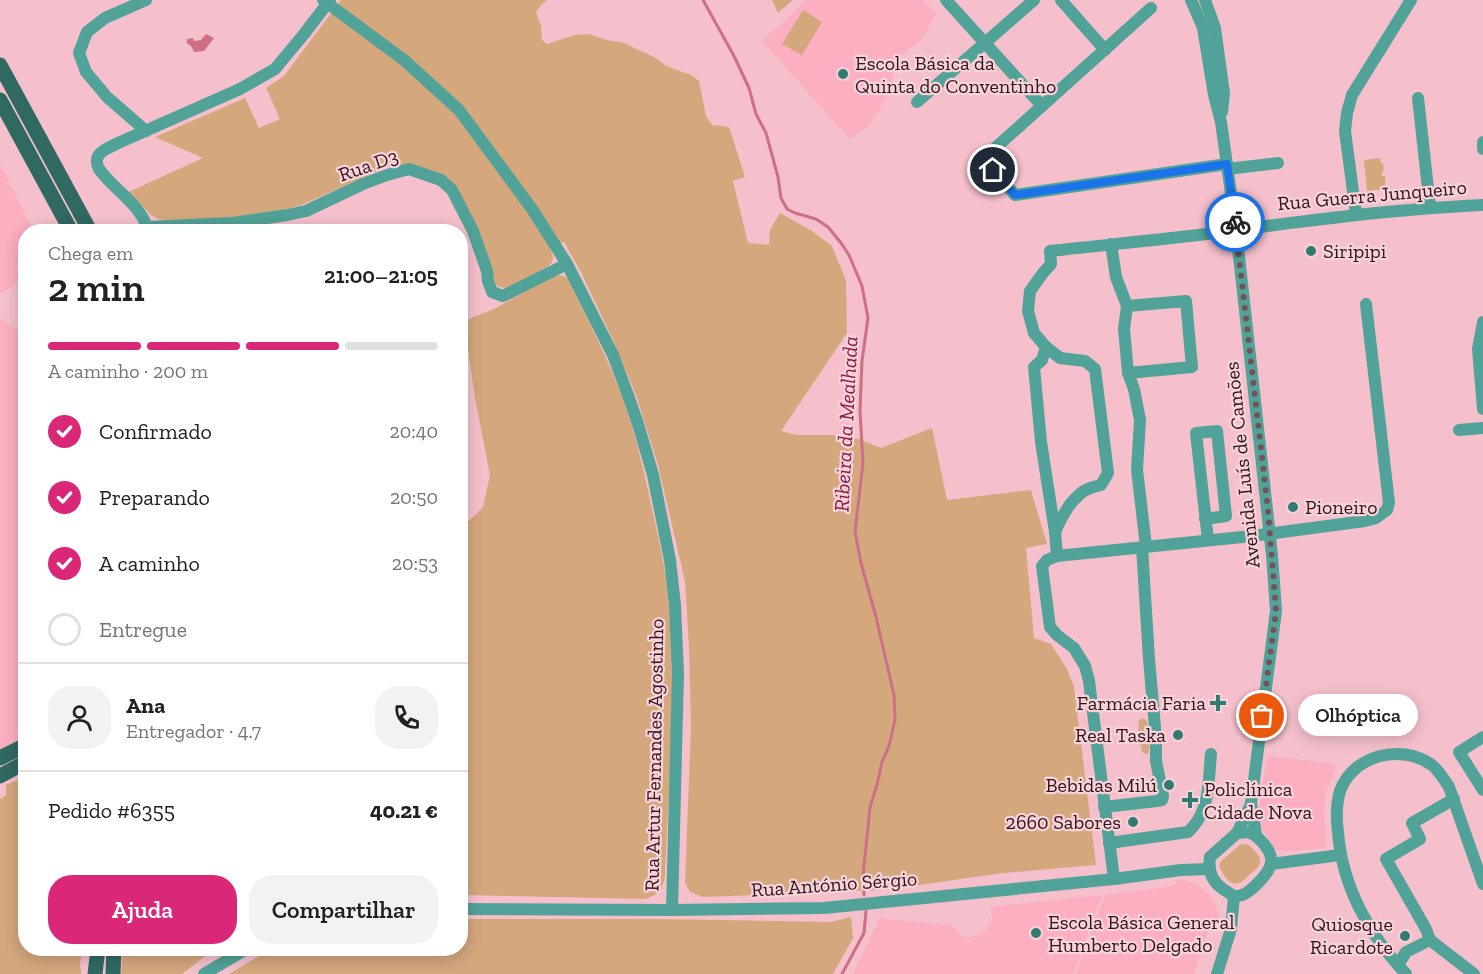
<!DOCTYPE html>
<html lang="pt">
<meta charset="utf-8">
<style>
body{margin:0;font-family:"Zilla Slab",serif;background:#f2f2f2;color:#202124;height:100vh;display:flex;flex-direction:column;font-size:22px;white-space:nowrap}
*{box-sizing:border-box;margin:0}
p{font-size:20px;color:#757577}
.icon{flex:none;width:33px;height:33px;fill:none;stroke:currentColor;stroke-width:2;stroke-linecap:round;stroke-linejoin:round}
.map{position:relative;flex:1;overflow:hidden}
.side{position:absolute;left:18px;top:224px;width:450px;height:732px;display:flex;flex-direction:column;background:#fff;border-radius:24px;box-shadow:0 3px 15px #0003}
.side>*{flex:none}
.pin{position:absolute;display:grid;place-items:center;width:51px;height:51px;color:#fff;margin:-26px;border:3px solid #fff;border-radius:50%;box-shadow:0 2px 6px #0007}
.courier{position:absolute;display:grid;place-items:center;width:60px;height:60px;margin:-30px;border:4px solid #1a73e8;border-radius:50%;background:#fff;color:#222;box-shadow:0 2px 8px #0007}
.bubble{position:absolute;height:42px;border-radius:21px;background:#fff;box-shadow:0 3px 15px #0003;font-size:20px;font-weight:600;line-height:42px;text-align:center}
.overview em{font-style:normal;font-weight:600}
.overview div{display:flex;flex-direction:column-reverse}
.overview{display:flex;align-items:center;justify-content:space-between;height:102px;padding:0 30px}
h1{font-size:39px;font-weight:600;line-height:45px}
.bar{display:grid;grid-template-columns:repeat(4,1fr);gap:9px 6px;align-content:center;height:72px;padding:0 30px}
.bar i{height:8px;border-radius:4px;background:#e0e0e0}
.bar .on{background:#db2777}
.bar p{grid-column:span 4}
.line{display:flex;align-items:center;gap:15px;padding:0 30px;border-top:2px solid #e0e0e0}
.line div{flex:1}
.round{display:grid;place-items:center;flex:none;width:63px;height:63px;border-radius:24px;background:#f2f2f2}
ol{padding:0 30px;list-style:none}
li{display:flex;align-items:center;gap:18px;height:66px}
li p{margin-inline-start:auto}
li .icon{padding:6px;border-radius:50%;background:#db2777;color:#fff;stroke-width:4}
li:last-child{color:#757577}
li i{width:33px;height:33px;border:3px solid #e0e0e0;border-radius:50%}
.action{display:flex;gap:12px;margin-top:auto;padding:12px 30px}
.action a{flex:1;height:69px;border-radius:24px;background:#db2777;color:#fff;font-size:24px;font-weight:600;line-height:69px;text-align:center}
.action a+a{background:#f2f2f2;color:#202124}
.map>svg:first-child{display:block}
.built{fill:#fbafc0}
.green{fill:#d4a77d}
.water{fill:#cc6f87}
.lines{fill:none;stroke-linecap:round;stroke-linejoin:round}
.stream{stroke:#cc6f87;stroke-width:3}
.minor{stroke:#51a298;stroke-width:12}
.major{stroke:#306962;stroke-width:15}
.done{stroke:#765059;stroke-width:6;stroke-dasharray:0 10.8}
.route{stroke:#1a73e8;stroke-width:8}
.poi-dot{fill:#327971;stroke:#f6d2d9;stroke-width:2}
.labels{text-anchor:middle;stroke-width:4.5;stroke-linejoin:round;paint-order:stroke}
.poi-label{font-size:20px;fill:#32131b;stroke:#f6d2d9;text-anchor:start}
.street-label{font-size:20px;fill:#32131b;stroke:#f6d2d9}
.water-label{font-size:21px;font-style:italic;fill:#8a1943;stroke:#f6d2d9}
</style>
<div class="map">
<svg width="1483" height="974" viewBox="0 0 1483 974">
<rect width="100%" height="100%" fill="#f5c0cb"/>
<g class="built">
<path d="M807 0H923L936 14 921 40 892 63 894 85 869 126 850 139 762 41Z"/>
<path d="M0 164 33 231H26L25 279 0 294Z"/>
<path d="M0 318 26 335 25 734 0 753Z"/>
<path d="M1267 756 1336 764 1334 773 1328 787 1324 800 1326 848 1291 851H1279L1272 848 1268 837 1261 828 1258 813Z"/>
<path d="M1179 879 1193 883 1203 889 1212 898 1217 909 1219 924 1209 928 1194 974H1076L1105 895 1173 886Z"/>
<path d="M1102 895 1073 974H853L880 918 946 925 948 923 963 936 970 937 979 935 986 930 992 919 990 907Z"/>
</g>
<g class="green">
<path d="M341 0H547L541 5 536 12 541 26 542 40 547 44 575 35 588 34 607 40 624 43 656 58 666 66 691 75 699 81 706 116 712 125 729 127 745 177 733 181 748 243 769 245 770 230 780 213 812 231 832 246 846 281 847 333 781 431 796 435H832L859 439 881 448 932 428 947 500 1031 490 1047 544 1026 548 1034 638 1051 644 1067 669 1074 687 1096 865 1003 873 884 890 703 897 690 892 685 882 691 728 689 647 685 581 658 465 636 395 613 340 581 272 564 242 550 249C554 255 554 261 549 266L507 288 499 287 496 285 461 199 407 165 389 166 299 206 269 213 218 219 170 221 159 219 151 215 129 192 203 158 155 137 245 98 259 128 280 119 266 88 284 76Z"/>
<path d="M772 0H793L778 13Z"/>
<path d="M803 10 822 22 802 55 782 44Z"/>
<path d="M1380 158 1381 163H1383L1384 171 1382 172V176H1385L1386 189 1367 191 1364 160Z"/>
<path d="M557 275 563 276 568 279C585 314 603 349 618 386 632 421 641 458 649 495 655 523 662 551 666 579 678 677 669 777 665 874 664 887 658 895 646 899L461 895 460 522 469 521 483 507 490 475 475 398 464 321 496 308 551 277Z"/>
<path d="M1142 718 1146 720C1150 731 1151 743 1148 754H1146L1142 752 1138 734 1139 721Z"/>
<path d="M25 777 26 948H83L80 963 81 974H0V799L6 795V785Z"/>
<path d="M1241 844C1248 844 1249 845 1254 850 1257 854 1261 857 1260 863 1259 868 1254 871 1250 874 1247 877 1243 882 1239 883 1229 887 1222 873 1219 865L1221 861Z"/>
<path d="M851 917 853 938 833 974H229L272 948H460L461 919H654L831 922Z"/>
<path d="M123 948H216L182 974H121Z"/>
</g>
<path class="water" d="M206 34 214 38 204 51 194 52 191 46 187 43V39L193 38 194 41 201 40Z"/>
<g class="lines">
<g class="stream">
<path d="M703 0 734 56 749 88 756 114 766 133 778 177 781 198 787 209 795 213 816 219 828 227 841 243 849 255 862 286 868 318 862 361 860 411 863 463 855 532 861 563 876 617 894 695 895 720 889 746 882 762 877 785 870 807 863 876 864 895"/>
<path d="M842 974 864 933 866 911"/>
</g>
<g class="minor">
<path d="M146 0 105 18 87 32 79 53 86 72 107 97 146 131"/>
<path d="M323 0 404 60 459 110 532 209 567 264 613 355 628 395 638 424 653 475 670 560 675 605 678 674 672 910"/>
<path d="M946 0 1042 106"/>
<path d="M1061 0 1105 50"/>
<path d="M1191 0 1203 28 1214 95 1221 122 1236 229 1272 555 1276 611 1251 803 1256 835"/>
<path d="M1205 0 1215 28 1224 93 1222 112"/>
<path d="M1151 8 993 150 989 161 993 170 1015 195 1227 164"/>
<path d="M1418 98 1430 207"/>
<path d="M917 102 1034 0"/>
<path d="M1483 142V149"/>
<path d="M1227 169 1278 163"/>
<path d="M1356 214 1345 131 1347 113 1352 95 1411 0"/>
<path d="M147 227C138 202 114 190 99 169 91 153 107 149 118 143L240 89 275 69 304 34 330 0"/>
<path d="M139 231 147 227 233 223 287 215 306 211 363 184 387 175 409 169 441 180 452 190 473 231 487 271 488 281 492 292 503 296 567 264"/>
<path d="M1111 244 1116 277 1127 306 1124 329 1128 373 1134 389 1140 420 1137 470 1146 546"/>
<path d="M1127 306 1186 301 1192 367 1128 373"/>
<path d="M1483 322 1478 349 1483 409"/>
<path d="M1046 347 1060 358 1085 361 1095 369 1108 473 1101 485C1093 487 1084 489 1079 495 1068 504 1061 519 1055 532"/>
<path d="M1459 430 1483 428"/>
<path d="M1205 519 1226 516 1217 431 1196 433 1208 540"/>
<path d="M1057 556 1055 532 1041 442 1034 367 1042 360 1046 347 1034 333 1028 311 1030 291 1043 273 1051 264 1050 251C1104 245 1159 240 1214 233 1304 221 1393 209 1483 205"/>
<path d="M1483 737 1459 752 1483 790"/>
<path d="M1104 807 1157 801 1162 800 1163 796 1156 761V739L1149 659 1142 547"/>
<path d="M1237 833C1238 833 1246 832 1246 832 1257 833 1273 851 1271 863 1269 874 1247 898 1235 896 1231 895 1226 891 1223 889 1211 881 1208 870 1210 857L1237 833 1251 804"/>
<path d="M1109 843 1188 832C1211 811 1208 782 1211 754"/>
<path d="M1271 864 1340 855"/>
<path d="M1114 879 1089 681 1085 666 1074 648 1057 635 1050 627 1042 566 1047 560 1057 556 1252 536 1365 521 1376 518 1387 510 1389 503 1366 304"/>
<path d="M460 909 672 910 824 908 1114 879 1181 870 1208 869"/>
<path d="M1430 940 1426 929 1386 859 1420 839 1412 823 1454 799"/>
<path d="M1398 965 1406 952 1430 940 1474 974"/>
<path d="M204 974 248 948"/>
<path d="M1217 974 1231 929 1234 896"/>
<path d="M1406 974C1369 935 1342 886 1338 832 1336 818 1336 805 1340 791 1353 755 1401 743 1432 765 1439 771 1444 779 1449 787L1483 884"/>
</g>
<g class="major">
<path d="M0 65 90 231"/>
<path d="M0 100 71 231"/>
<path d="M0 758 26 745"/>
<path d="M0 776 26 762"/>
<path d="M95 974 98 948"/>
<path d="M113 974 114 948"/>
</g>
</g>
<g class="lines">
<path class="done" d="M1235 222 1268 510 1276 611 1262 716"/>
<path class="route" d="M993 170 1015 195 1227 164 1235 222"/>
</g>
<g class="poi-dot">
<circle cx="843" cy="74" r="6"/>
<circle cx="1311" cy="251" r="6"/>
<circle cx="1293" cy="507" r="6"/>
<path d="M1215 694h6v6h6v6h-6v6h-6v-6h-6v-6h6z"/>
<circle cx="1178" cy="735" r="6"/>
<circle cx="1169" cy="785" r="6"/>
<path d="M1187 791h6v6h6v6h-6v6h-6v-6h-6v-6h6z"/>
<circle cx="1133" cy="822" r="6"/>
<circle cx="1036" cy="933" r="6"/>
<circle cx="1405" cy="936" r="6"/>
</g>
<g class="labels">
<g class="poi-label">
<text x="855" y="70">Escola Básica da<tspan x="855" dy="23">Quinta do Conventinho</tspan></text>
<text x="1323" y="258">Siripipi</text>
<text x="1305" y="514">Pioneiro</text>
<text x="1206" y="710" text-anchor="end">Farmácia Faria</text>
<text x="1166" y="742" text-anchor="end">Real Taska</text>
<text x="1157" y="792" text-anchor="end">Bebidas Milú</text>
<text x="1204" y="796">Policlínica<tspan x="1204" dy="23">Cidade Nova</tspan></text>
<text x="1121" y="829" text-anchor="end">2660 Sabores</text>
<text x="1048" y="929">Escola Básica General<tspan x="1048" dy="23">Humberto Delgado</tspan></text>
<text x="1393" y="931" text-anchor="end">Quiosque<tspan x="1393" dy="23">Ricardote</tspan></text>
</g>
<g class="street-label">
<text transform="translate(368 165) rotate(-19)" y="7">Rua D3</text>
<text transform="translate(1372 195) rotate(-5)" y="7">Rua Guerra Junqueiro</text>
<text transform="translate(1242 465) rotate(-96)" y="7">Avenida Luís de Camões</text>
<text transform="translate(654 755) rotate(-89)" y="7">Rua Artur Fernandes Agostinho</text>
<text transform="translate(834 884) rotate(-4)" y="7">Rua António Sérgio</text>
</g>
<g class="water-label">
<text transform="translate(846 424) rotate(-87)" y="7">Ribeira da Mealhada</text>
</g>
</g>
</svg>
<div class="pin" style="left:1262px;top:716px;background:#ea580c"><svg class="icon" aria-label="bag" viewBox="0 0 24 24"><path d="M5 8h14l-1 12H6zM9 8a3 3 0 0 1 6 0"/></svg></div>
<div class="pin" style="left:993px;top:170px;background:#1f2937"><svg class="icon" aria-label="home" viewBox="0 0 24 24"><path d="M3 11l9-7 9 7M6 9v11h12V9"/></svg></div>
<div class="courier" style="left:1235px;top:222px"><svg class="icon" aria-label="bike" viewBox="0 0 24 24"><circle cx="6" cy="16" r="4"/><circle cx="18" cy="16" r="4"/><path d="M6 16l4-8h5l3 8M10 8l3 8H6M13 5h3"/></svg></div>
<div class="bubble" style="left:1298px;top:694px;width:120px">Olhóptica</div>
<section class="side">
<div class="overview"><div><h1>2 min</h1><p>Chega em</p></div><em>21:00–21:05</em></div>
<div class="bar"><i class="on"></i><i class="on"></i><i class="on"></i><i></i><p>A caminho · 200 m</p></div>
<ol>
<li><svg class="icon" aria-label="check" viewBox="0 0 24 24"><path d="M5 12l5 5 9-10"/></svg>Confirmado<p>20:40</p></li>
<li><svg class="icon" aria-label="check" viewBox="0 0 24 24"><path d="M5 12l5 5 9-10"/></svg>Preparando<p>20:50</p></li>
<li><svg class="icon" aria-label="check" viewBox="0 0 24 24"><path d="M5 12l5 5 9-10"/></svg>A caminho<p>20:53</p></li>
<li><i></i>Entregue</li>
</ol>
<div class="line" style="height:108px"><a class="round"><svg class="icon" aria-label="person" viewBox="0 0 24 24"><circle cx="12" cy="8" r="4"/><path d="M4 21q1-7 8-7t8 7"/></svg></a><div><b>Ana</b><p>Entregador · 4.7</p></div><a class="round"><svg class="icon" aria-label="phone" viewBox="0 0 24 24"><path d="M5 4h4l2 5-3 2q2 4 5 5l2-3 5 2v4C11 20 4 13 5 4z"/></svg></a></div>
<div class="line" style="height:78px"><div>Pedido #6355</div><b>40.21 €</b></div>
<div class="action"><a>Ajuda</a><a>Compartilhar</a></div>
</section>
</div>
